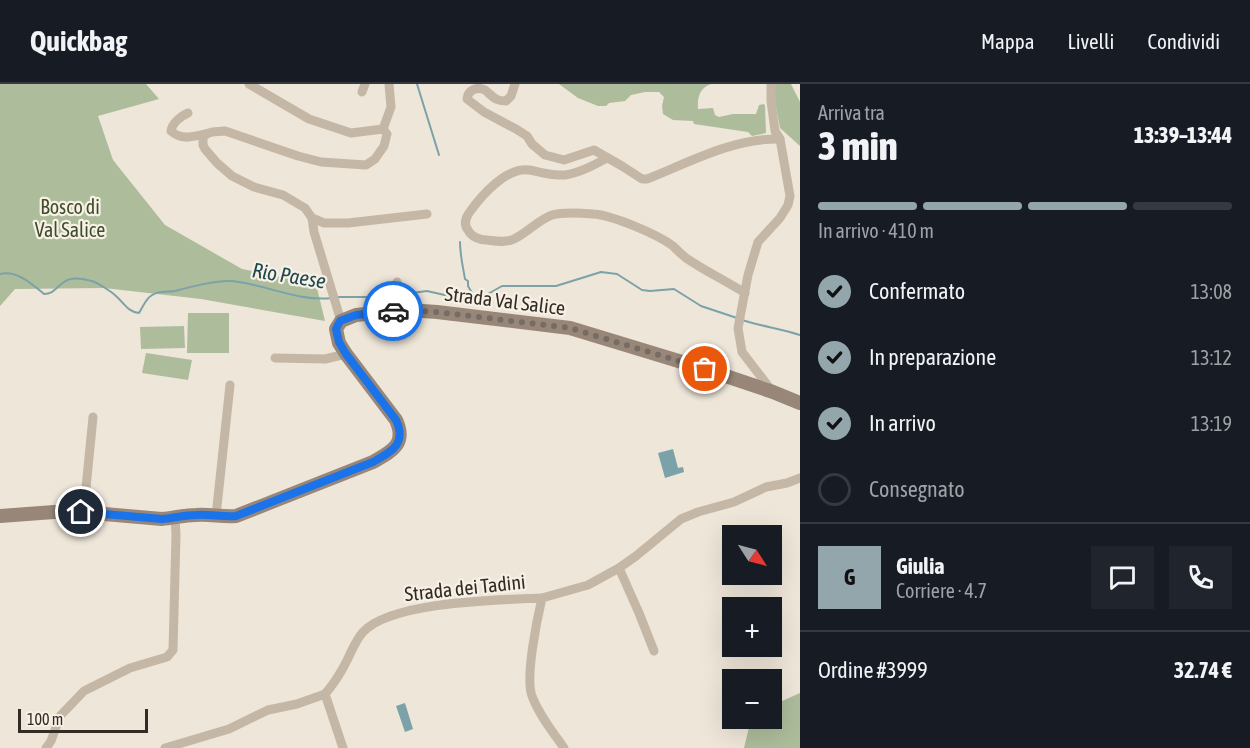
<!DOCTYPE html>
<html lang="it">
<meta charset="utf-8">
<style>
body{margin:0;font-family:"Asap Condensed",sans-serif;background:#20242c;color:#f1f3f6;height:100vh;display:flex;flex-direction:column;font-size:22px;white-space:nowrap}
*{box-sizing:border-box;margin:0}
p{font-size:20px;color:#9ea1a6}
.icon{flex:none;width:33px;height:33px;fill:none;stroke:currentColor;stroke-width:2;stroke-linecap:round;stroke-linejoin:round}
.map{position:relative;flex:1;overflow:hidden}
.side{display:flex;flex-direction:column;background:#171b24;width:450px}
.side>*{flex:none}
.needle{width:39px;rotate:126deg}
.controls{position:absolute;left:722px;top:441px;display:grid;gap:12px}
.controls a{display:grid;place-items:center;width:60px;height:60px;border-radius:0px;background:#171b24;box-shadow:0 6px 24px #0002;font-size:30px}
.scale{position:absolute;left:18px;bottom:15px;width:130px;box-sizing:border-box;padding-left:6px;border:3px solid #322b26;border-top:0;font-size:16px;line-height:21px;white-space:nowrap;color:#322b26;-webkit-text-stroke:4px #f7f0e5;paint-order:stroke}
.pin{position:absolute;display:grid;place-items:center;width:51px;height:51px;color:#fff;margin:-26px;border:3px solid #fff;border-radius:50%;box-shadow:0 2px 6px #0007}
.courier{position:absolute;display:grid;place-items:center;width:60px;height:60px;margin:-30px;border:4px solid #1a73e8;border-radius:50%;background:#fff;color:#222;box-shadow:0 2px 8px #0007}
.head em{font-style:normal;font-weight:800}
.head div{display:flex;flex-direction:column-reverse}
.head{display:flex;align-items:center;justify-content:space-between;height:102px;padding:0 18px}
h1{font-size:39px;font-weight:800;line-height:45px}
.bar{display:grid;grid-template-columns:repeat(4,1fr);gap:9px 6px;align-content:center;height:72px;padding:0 18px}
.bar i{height:8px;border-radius:4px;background:#363941}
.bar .active{background:#93a6ab}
.bar p{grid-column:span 4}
.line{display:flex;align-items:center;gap:15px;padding:0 18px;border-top:2px solid #363941}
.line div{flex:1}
.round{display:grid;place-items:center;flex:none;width:63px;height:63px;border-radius:0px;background:#20242c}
ol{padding:0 18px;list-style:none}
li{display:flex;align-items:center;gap:18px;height:66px}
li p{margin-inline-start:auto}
li .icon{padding:6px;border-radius:50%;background:#93a6ab;color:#111;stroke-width:4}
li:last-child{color:#9ea1a6}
li i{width:33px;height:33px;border:3px solid #363941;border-radius:50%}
header{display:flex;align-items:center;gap:36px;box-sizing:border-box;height:84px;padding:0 30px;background:#171b24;border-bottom:2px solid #363941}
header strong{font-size:28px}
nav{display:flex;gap:33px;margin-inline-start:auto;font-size:21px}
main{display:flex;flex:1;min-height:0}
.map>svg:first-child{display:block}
.green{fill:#adbc9b}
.water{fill:#7ba2a9}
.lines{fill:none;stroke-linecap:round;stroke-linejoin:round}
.stream{stroke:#7ba2a9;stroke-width:2}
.street{stroke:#c5b7a6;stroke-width:9}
.secondary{stroke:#988778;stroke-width:14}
.done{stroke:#746c65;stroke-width:6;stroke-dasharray:0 10.8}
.route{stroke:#1a73e8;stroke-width:8}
.labels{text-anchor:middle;stroke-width:4.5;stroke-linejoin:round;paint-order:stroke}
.park-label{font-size:20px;fill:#3e4e2d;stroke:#f7f0e5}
.street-label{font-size:20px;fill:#322b26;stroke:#f7f0e5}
.water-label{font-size:21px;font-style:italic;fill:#20484f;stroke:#f7f0e5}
</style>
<header>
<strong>Quickbag</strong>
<nav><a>Mappa</a><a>Livelli</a><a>Condividi</a></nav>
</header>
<main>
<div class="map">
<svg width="800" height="664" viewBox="0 0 800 664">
<rect width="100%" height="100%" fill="#eee6d9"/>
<g class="green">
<path d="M0 0H146L159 15 98 32 113 76 165 141 242 185 316 200 325 237 201 215 104 204 15 205 0 222V263Z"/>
<path d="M559 0H711C700 4 697 13 698 25L713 24 715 31 719 33 733 30H756L759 21 764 20 765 22 766 49 752 52 748 48 694 40 693 37 673 36 663 30 662 22 664 13 659 8H645L631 11 625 17 609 19 606 22H598L578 14Z"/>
<path d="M774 0H791L800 18V62L780 44 774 12Z"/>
<path d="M188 229H229V269H187Z"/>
<path d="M184 242 185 264 141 265 140 243Z"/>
<path d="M146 269 192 276 188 296 142 289Z"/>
<path d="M800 609V664H744L751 635 771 634V622Z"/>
</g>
<g class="water">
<path d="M673 365 678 384 683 383 684 388 665 394 658 369Z"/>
<path d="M405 619 413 645 405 648 396 622Z"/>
</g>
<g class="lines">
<g class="stream">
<path d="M417 0 439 71"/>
<path d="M460 158C460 171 463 183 465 195L468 197V202L472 209 471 214"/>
<path d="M0 190C17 186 32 200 44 210 54 210 56 203 64 198 72 192 83 195 92 197 98 199 112 208 116 212 124 219 128 228 139 229 145 219 148 209 162 208 167 207 170 208 175 207 189 203 218 196 231 197 265 200 298 218 332 214"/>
<path d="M404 210 427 207 449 212 479 215 502 202H556L601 188 617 190 642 206 650 207 674 205 701 222 737 234"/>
<path d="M338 213H381L398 211"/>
<path d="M742 236C761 242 781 245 800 251"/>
</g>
<g class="street">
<path d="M249 0 309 35 351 49 383 45 387 50 384 62 375 75 366 81 321 78 298 72 225 47 212 48 206 50 203 54V61L205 65 217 79 232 92 254 103 283 111 305 124 312 134 314 148 341 237"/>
<path d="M515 0 511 12 506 17C503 17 500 17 496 15 492 13 489 9 485 6 477 2 468 6 467 15L484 28 516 45 527 52 532 60 545 71 564 76 594 66 622 82 642 95H647C690 78 733 54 780 55"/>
<path d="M771 0V17L775 47 780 55 790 112 788 121 780 134 758 158 748 191 738 244 742 268 772 307"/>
<path d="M362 8 365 0"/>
<path d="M188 29C181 32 172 39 171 47 182 57 193 52 206 50"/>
<path d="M383 45 391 23 389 0"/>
<path d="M607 74C594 81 580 89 565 91 553 92 541 88 529 86 506 83 481 112 469 129 465 135 464 141 468 146 471 153 480 156 487 156 496 157 506 159 514 155 527 149 538 136 552 131 562 128 582 129 593 130 612 131 657 150 673 162 677 166 681 170 686 174 705 187 726 197 745 209"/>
<path d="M312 134 324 139H348L427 130"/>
<path d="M397 198 408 226"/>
<path d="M275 274 325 275 346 270"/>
<path d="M81 428 85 414 93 333"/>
<path d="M216 432 230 301"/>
<path d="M619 484 639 529 654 567"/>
<path d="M325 610C332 602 338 593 343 584 350 572 354 558 363 548 392 517 500 516 542 514"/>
<path d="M46 664 51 657 60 632 84 607 130 584 167 573 173 566 176 451 175 434"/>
<path d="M165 664 229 645 268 626 297 620 325 610 343 664"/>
<path d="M564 664C553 648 539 631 532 612 525 594 537 535 542 514L588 501 619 484 636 472 681 435 698 428 734 418 766 403 787 399 800 394"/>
</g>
<path class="secondary" d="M0 432 54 428H81L162 435C173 434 185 431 196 431 210 430 222 433 236 432L373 378C392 367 407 360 396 336L346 270 339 259 336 245 341 237 356 231 408 226 437 228 570 244 705 285 773 308 800 319"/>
</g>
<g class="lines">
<path class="done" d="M393 227 408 226 437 228 570 244 705 285"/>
<path class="route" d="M81 428 162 435C173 434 185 431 196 431 210 430 222 433 236 432L373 378C392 367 407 360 396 336L346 270 339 258 336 245 340 237 356 231 393 227"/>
</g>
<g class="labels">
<g class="park-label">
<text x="70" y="130">Bosco di<tspan x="70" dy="23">Val Salice</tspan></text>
</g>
<g class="street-label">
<text transform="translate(505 217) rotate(7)" y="7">Strada Val Salice</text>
<text transform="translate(465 504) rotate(-6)" y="7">Strada dei Tadini</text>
</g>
<g class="water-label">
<text transform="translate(289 192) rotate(9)" y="7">Rio Paese</text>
</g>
</g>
</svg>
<div class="controls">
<a><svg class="needle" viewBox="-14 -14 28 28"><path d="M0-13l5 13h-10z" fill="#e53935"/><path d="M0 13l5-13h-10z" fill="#9ea1a6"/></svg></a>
<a>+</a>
<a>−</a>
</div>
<div class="scale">100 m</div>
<div class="pin" style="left:705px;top:285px;background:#ea580c"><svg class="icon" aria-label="bag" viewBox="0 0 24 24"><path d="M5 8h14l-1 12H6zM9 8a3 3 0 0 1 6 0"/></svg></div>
<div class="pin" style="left:81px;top:428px;background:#1f2937"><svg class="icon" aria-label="home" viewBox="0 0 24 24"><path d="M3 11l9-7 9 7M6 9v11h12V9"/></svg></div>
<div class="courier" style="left:393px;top:227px"><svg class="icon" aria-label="car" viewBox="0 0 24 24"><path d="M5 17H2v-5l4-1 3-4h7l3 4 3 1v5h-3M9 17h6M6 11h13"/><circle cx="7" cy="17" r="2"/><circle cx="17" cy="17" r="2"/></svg></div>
</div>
<section class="side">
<div class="head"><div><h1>3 min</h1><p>Arriva tra</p></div><em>13:39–13:44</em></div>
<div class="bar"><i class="active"></i><i class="active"></i><i class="active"></i><i></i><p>In arrivo · 410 m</p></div>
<ol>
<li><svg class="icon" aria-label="check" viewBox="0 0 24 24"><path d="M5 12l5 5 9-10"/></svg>Confermato<p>13:08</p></li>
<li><svg class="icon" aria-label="check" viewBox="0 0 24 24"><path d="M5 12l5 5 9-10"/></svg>In preparazione<p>13:12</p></li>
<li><svg class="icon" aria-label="check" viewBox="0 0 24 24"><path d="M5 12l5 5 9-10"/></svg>In arrivo<p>13:19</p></li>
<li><i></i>Consegnato</li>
</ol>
<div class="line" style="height:108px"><b class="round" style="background:#93a6ab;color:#111">G</b><div><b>Giulia</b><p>Corriere · 4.7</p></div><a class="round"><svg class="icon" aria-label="chat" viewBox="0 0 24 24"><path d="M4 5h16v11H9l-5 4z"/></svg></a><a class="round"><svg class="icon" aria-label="phone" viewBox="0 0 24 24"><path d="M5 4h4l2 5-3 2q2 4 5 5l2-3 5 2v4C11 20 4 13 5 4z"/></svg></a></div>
<div class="line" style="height:78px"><div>Ordine #3999</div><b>32.74 €</b></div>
</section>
</main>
